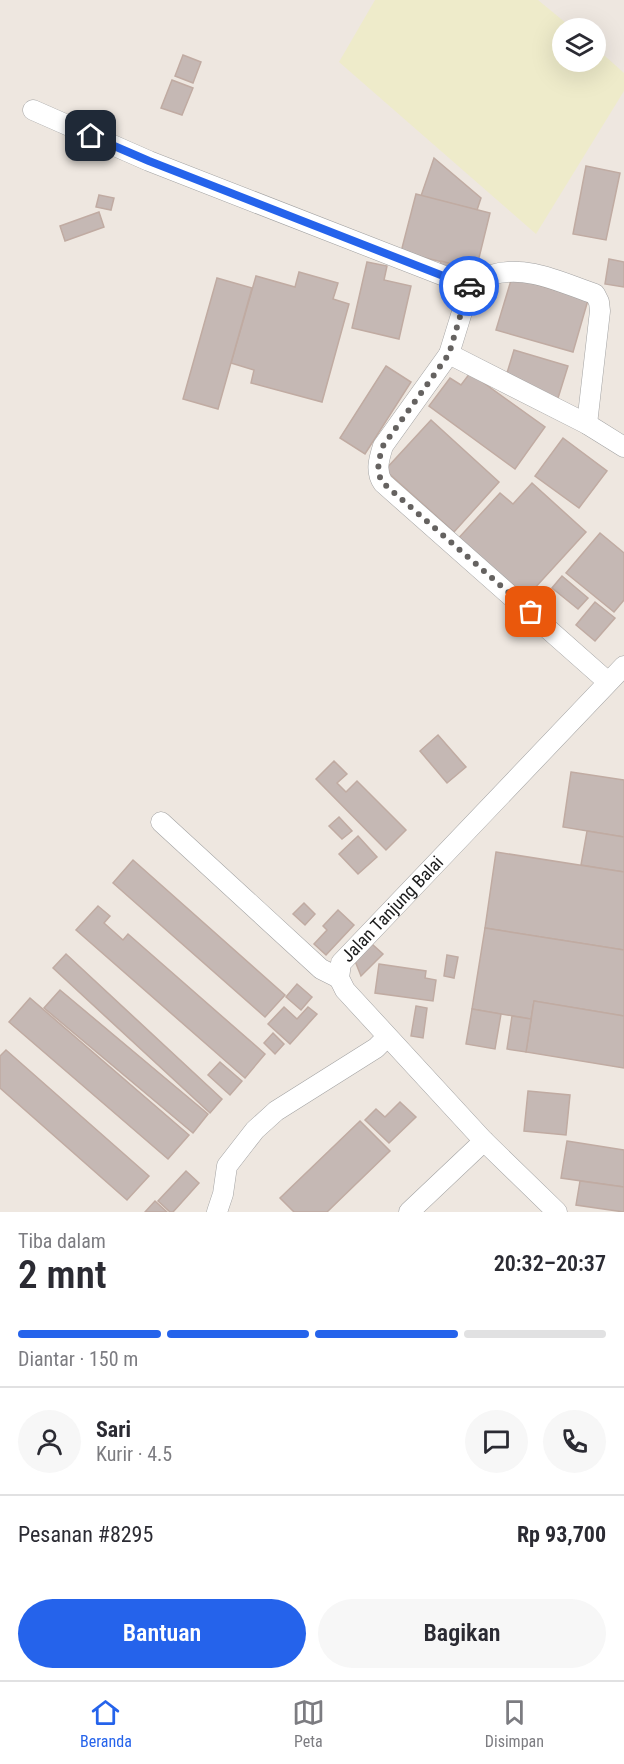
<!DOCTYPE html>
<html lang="id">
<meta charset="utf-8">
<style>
body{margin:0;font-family:"Roboto Condensed",sans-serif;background:#f7f7f7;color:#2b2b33;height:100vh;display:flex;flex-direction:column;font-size:22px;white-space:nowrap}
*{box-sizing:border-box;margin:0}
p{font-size:20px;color:#7c7c81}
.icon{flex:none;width:33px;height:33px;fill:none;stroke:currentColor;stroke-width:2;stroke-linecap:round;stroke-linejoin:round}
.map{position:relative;height:1212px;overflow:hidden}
.drawer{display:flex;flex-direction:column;background:#fff;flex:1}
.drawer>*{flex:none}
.controls{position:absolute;left:552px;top:18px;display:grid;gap:12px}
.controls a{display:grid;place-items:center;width:54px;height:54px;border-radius:50%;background:#fff;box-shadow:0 6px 24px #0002;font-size:30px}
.pin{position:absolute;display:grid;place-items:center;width:51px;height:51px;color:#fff;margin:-26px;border-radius:12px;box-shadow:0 3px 9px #0006}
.courier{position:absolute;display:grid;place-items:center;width:60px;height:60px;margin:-30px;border:4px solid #2563eb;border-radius:50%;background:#fff;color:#222;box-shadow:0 2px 8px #0007}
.overview em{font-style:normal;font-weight:600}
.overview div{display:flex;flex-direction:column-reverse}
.overview{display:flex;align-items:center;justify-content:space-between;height:102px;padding:0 18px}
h1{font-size:39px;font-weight:600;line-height:45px}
.bar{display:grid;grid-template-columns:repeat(4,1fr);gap:9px 6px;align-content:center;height:72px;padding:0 18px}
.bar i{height:8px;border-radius:4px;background:#e1e1e2}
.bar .selected{background:#2563eb}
.bar p{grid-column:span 4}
.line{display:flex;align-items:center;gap:15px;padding:0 18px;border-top:2px solid #e1e1e2}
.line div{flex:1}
.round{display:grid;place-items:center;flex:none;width:63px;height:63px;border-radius:32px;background:#f7f7f7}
.button{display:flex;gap:12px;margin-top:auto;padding:12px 18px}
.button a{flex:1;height:69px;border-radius:36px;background:#2563eb;color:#fff;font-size:24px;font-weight:600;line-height:69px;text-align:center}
.button a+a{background:#f7f7f7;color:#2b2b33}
.dock{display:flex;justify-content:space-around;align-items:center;height:84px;border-top:2px solid #e1e1e2;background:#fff;font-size:16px;color:#7c7c81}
.dock a{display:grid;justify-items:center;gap:3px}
.dock .selected{color:#2563eb}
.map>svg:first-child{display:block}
.farmland{fill:#eeebca}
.building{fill:#c5b8b4;stroke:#c0aba2;stroke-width:1.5}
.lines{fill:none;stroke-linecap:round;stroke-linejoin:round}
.minor-casing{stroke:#a2a2a2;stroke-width:21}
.minor{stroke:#fff;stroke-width:20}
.done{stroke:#656260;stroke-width:6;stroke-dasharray:0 10.8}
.route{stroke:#2563eb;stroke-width:8}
.labels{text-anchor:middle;stroke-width:6;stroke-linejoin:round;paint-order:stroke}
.street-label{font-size:18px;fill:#1b1b1b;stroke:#fff}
</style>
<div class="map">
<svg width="624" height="1212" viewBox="0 0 624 1212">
<rect width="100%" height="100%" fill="#eee7e0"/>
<path class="farmland" d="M375 0H538L572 28H562V62H596V48L624 73V91L536 234 339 62Z"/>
<g class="building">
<path d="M183 55 201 62 193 83 175 76Z"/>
<path d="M172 80 193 88 182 115 161 108Z"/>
<path d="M434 158 481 198 477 210 421 196Z"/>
<path d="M586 166 620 173 606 240 573 234Z"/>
<path d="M416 194 490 213 476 270 401 252Z"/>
<path d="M99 195 114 198 111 210 96 207Z"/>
<path d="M99 212 104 227 65 241 60 226Z"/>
<path d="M609 259 624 262V287L605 284Z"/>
<path d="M441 261 460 266 457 276 438 272Z"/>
<path d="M367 262 387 266 384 280 411 286 399 339 352 328Z"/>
<path d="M299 272 338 283 333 299 349 304 322 402 251 383 254 370 231 363 256 276 295 287Z"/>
<path d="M512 277 588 300 573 352 496 330Z"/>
<path d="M217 278 252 288 218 409 183 399Z"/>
<path d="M514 350 568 366 558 398 504 383Z"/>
<path d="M386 366 411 382 365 454 340 438Z"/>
<path d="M470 373 545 427 515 469 429 406 450 378 461 385Z"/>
<path d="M431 420 499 482 454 532 385 470Z"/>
<path d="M563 438 607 471 579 508 535 476Z"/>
<path d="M532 483 586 532 522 602 455 542 500 493 513 504Z"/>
<path d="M600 533 624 553V600L614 612 566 573Z"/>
<path d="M562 576 588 598 578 609 552 588Z"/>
<path d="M595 602 615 618 595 641 576 625Z"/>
<path d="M438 735 466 767 447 783 420 751Z"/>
<path d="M334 761 347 774 337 783 346 792 357 781 406 830 386 850 316 779Z"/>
<path d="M571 772 624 780V837L563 827Z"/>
<path d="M339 817 352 831 342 839 329 826Z"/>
<path d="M587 831 624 837V872L581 865Z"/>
<path d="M358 836 377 857 358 874 339 854Z"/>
<path d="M496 852 624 872V950L485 928Z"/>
<path d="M133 860 285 995 265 1017 113 883Z"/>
<path d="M304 903 315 914 305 925 293 914Z"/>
<path d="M98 906 110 916 104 923 123 940 128 934 265 1054 245 1078 76 930Z"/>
<path d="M338 910 354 925 326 955 314 944 327 930 323 926Z"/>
<path d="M485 928 624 950V1016L534 1001 531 1019 472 1009Z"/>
<path d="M372 944 383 954 361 976 355 961Z"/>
<path d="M66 954 222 1099 210 1113 53 968Z"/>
<path d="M447 955 458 957 454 978 444 976Z"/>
<path d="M379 964 426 971 425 978 436 980 433 1001 375 993Z"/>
<path d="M297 984 312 997 301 1010 286 997Z"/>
<path d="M60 990 208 1114 193 1133 44 1008Z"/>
<path d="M30 998 189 1135 168 1159 9 1022Z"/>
<path d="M534 1001 624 1016V1068L526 1052Z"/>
<path d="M416 1006 427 1008 423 1038 411 1036Z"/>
<path d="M284 1007 297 1019 308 1007 317 1014 290 1044 268 1024Z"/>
<path d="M472 1009 501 1014 495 1049 466 1044Z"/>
<path d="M512 1016 531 1019 526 1052 507 1049Z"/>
<path d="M273 1033 284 1044 275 1054 264 1043Z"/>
<path d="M6 1050 149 1176 127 1200 0 1088V1056Z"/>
<path d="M220 1062 242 1081 230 1095 208 1075Z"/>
<path d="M528 1091 570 1095 566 1135 524 1131Z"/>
<path d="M400 1102 416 1117 389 1143 365 1120 376 1109 385 1117Z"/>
<path d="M360 1121 390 1151 327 1212H294L280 1198Z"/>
<path d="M567 1141 624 1150V1187L561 1178Z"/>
<path d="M186 1171 199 1183 173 1212H170L158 1201Z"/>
<path d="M580 1181 624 1187V1212L576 1205Z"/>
<path d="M155 1201 167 1212H145Z"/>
</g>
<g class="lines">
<defs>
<g id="minor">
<path d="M33 110 149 161 470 286 449 354 587 424 624 447"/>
<path d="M470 286C477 283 484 278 491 275 526 264 562 283 595 294L599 302 600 311 587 424"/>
<path d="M449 354 383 446C379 459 375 471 383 483L608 682"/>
<path d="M161 822 321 969 339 978"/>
<path d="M217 1212 223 1194 227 1166 255 1130 276 1111 376 1048 387 1037"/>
<path d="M409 1212 484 1141"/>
<path id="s1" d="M557 1212 484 1141 345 990 339 978 341 963 624 666"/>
</g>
</defs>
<use href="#minor" class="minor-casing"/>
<use href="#minor" class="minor"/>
</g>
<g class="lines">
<path class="done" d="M469 286 449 354 383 446C379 459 375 471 383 483L531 612"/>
<path class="route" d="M91 136 149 161 469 286"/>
</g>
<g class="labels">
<g class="street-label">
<text dy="6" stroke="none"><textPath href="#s1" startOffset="410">Jalan Tanjung Balai</textPath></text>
</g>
</g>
</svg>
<div class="controls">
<a><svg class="icon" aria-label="layers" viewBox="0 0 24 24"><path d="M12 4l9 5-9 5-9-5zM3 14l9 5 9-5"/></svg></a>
</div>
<div class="pin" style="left:531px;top:612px;background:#ea580c"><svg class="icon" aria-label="bag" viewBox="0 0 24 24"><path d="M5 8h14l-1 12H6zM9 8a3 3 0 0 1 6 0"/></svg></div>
<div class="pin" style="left:91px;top:136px;background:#1f2937"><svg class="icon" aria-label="home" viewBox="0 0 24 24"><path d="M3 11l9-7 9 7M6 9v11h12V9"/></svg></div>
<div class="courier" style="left:469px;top:286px"><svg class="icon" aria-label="car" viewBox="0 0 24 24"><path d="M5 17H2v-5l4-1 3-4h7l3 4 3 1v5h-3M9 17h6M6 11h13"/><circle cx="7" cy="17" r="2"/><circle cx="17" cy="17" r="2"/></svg></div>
</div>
<section class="drawer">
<div class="overview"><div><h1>2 mnt</h1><p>Tiba dalam</p></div><em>20:32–20:37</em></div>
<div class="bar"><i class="selected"></i><i class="selected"></i><i class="selected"></i><i></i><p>Diantar · 150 m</p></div>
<div class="line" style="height:108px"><a class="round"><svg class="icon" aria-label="person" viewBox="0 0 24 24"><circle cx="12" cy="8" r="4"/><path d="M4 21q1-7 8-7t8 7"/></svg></a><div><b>Sari</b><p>Kurir · 4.5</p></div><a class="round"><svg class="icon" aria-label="chat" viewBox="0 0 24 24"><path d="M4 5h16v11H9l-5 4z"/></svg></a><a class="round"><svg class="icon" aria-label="phone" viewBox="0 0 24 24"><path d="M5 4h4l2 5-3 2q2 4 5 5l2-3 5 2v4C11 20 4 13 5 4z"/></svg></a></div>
<div class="line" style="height:78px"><div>Pesanan #8295</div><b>Rp 93,700</b></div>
<div class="button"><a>Bantuan</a><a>Bagikan</a></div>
</section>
<nav class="dock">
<a class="selected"><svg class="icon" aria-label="home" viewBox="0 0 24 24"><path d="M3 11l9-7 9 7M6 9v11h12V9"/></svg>Beranda</a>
<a><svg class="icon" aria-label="map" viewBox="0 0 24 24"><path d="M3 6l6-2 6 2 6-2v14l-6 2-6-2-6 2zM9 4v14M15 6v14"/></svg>Peta</a>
<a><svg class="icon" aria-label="saved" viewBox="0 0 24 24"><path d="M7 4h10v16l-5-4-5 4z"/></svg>Disimpan</a>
</nav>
